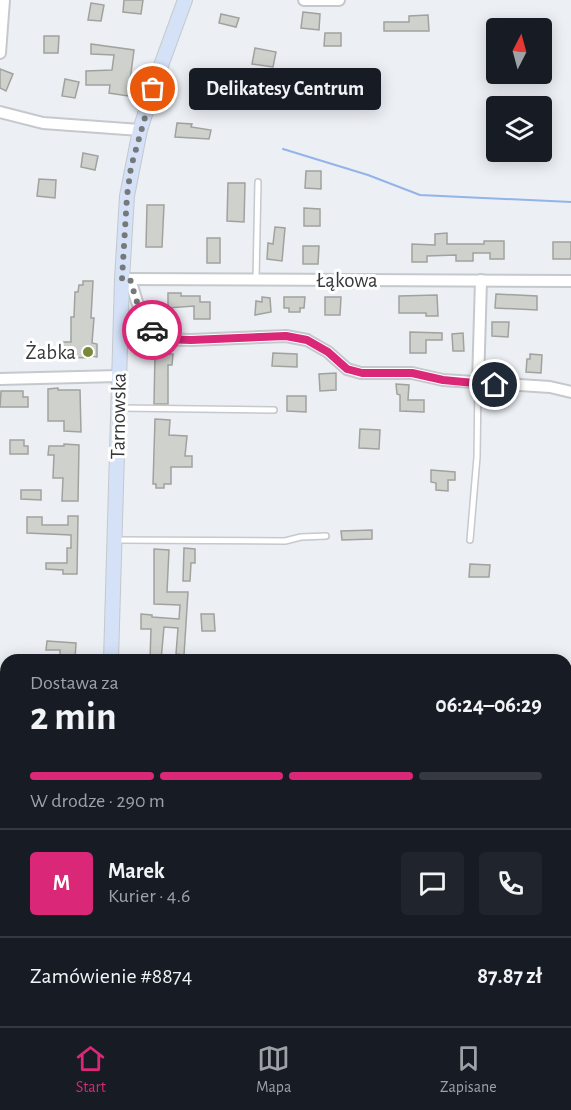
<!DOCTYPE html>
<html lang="pl">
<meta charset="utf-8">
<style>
body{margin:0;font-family:"Alegreya Sans",sans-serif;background:#20242c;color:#f1f3f6;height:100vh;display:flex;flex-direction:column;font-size:22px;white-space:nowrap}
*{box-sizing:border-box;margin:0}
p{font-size:20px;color:#9ea1a6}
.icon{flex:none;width:33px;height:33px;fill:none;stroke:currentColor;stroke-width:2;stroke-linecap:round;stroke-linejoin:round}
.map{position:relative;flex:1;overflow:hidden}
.panel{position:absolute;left:0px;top:654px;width:572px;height:372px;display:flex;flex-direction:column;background:#171b24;border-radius:18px 18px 0 0;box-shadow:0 3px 15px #0003}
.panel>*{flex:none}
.needle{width:39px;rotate:6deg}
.controls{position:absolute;left:486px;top:18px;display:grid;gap:12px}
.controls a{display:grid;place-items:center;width:66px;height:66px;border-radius:6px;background:#171b24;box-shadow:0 3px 15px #0003;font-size:30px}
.pin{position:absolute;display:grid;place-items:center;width:51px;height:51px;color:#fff;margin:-26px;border:3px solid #fff;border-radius:50%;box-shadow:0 2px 6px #0007}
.courier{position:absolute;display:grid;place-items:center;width:60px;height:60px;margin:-30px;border:4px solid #db2777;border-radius:50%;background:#fff;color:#222;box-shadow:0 2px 8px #0007}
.bubble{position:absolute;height:42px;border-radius:6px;background:#171b24;box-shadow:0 3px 15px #0003;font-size:20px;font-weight:700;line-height:42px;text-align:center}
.headline em{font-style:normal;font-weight:700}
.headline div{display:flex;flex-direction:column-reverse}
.headline{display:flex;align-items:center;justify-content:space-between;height:102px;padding:0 30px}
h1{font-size:39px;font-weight:700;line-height:45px}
.bar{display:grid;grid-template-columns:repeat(4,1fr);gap:9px 6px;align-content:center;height:72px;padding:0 30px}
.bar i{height:8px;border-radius:4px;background:#363941}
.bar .current{background:#db2777}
.bar p{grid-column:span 4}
.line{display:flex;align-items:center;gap:15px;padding:0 30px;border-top:2px solid #363941}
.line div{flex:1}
.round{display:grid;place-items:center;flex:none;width:63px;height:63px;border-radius:6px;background:#20242c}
.menu{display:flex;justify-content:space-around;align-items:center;height:84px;border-top:2px solid #363941;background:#171b24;font-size:16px;color:#9ea1a6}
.menu a{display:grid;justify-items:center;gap:3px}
.menu .current{color:#db2777}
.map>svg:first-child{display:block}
.green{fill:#c8ddfd}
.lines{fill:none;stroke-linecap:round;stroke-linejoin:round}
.stream{stroke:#93b4e8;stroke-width:2}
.building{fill:#cfd1cc;stroke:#a1a29d;stroke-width:1.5}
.lane-casing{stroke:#c5c8cc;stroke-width:8}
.street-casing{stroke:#c5c8cc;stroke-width:14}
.secondary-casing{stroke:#c5c8cc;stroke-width:16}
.lane{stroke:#fff;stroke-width:5}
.street{stroke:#fff;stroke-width:10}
.secondary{stroke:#d4e1f7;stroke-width:14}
.done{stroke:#76787a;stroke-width:6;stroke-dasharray:0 10.8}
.route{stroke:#db2777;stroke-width:8}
.poi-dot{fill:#7a8837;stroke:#fff;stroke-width:2}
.labels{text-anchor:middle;stroke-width:6;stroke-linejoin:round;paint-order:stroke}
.street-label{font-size:21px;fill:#363839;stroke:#fff}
.poi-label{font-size:21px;fill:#363839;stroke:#fff;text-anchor:end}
</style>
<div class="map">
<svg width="571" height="1026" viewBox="0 0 571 1026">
<rect width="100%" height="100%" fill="#eceff4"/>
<g class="green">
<path d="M566 787H571V1026H569Z"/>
<path d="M107 1020H379L373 1026H107Z"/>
</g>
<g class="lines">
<path class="stream" d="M283 149 368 175 420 195 571 202"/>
</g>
<g class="building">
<path d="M124 0H143L141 14 123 12Z"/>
<path d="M91 3 104 5 101 21 88 20Z"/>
<path d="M303 12 320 14 319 30 301 28Z"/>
<path d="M221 14 239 18 236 27 219 23Z"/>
<path d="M428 15 429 31H384V22H409V16Z"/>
<path d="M325 33H341V46H324Z"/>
<path d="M44 36H59L58 53H44Z"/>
<path d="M91 44 134 50 128 96 109 93 110 85H86V71L112 70 114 55 91 54Z"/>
<path d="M255 48 276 52 273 67 252 64Z"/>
<path d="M0 69 13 74 6 91 0 88Z"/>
<path d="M65 79 79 82 75 98 62 96Z"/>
<path d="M177 123 192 124 191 127 211 130 209 139 175 137Z"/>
<path d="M83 153 98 156 95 170 81 167Z"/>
<path d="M306 171H321V189L305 188Z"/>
<path d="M39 179 56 180 55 198 37 196Z"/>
<path d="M228 183H245L244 222 227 221Z"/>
<path d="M147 205H164L162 247H146Z"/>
<path d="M304 208 320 209V226H304Z"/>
<path d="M275 227 285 228 282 261 267 259 268 243 273 244Z"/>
<path d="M447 233V244H484V241H504V259H490V253H473V261H456V255L427 256V262H412V244L435 245V234Z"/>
<rect x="207" y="238" width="13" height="25"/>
<rect x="553" y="242" width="18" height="17"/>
<path d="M303 246H319L318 264H303Z"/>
<path d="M83 281H93L91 318H94L92 343 97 344V357L90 356V358L62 357V342H71V317H74L75 292H78L79 285H83Z"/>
<path d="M168 293H181V296H200V302H210V319H194V306L168 308Z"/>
<path d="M496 294 537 296V310L495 308Z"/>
<path d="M437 295 438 316H426V313H399V296Z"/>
<path d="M262 297 270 298 271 312 255 315 256 301 262 302Z"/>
<path d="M284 297H305L304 308H300V312H289V308H284Z"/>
<path d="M325 297H341L340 315H325Z"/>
<path d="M492 322H509L508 337 492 336Z"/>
<path d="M410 332 442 333V340H426V353H410Z"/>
<path d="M463 333 464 351H453L452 334Z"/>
<path d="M273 353 297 354V367L272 366Z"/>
<path d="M155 354H173L172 365H168V404H154Z"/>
<path d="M530 354 542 355 541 373 526 372 527 359H530Z"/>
<path d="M336 373V390L320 391 319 374Z"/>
<path d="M396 384 409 385 408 400H424V412L400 411V395L397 394Z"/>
<path d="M58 388V390H80L81 432 64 431V421H48V389Z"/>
<path d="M1 391H23V397H28V407H0Z"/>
<path d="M287 396H306V412L287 411Z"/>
<path d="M155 419 170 420 169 435 187 436 185 456H192V467H171V484H164V488H156V484H153Z"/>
<path d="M360 429 380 430 379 449 359 448Z"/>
<path d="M10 440H24V446H28V454H10Z"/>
<path d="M64 444 79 445 78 501H62L63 478H53L54 455H48L49 446H64Z"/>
<path d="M431 470 455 472V480H448V491L436 490V483L431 482Z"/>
<path d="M21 490H41V500L21 499Z"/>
<path d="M68 516H78L77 574H63V570L46 569V563H67V548H71V535L27 533V517H42V525H68Z"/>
<path d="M372 530V539L342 540 341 531Z"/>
<path d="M184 548 195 549V563H191L190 581H183Z"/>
<path d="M154 549 169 550 167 592H188L184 655 176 654 178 628 164 627 161 660H150L151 629H141V614L152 615V617L179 619 180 605 154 604Z"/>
<path d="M470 564 490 565 489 577H469Z"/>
<path d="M201 614H214L215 631H202Z"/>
<path d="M47 641 76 643 75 659 60 658V650H46Z"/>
</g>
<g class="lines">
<defs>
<g id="lane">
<path d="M256 279 258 182"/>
<path d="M120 408 274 410"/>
<path d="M116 540 285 541 301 537 326 536"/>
<path d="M470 540 477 457 478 383"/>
<path d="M0 904H6"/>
<path d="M0 1016 6 1017"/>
<path d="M27 1020 71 1026"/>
</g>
<g id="street">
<path d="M304 0H339"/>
<path d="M0 53 4 0"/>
<path d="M0 112 43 123 140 130"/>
<path d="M124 279 571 281"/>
<path d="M130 279 137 302 149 327 162 339 191 340 286 336 307 340 328 352 347 369 361 373H412L443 380 550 387 571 392"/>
<path d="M0 379 119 376"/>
<path d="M478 383 481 280"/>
<path d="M0 938H6"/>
</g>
<g id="secondary">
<path d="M111 660 122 279 127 196 140 130 159 71 185 0"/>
<path d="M99 1026 100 1020"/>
</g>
</defs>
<use href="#lane" class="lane-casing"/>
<use href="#street" class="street-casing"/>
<use href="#secondary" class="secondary-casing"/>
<use href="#lane" class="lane"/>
<use href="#street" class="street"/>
<use href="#secondary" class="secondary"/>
</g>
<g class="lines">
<path class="done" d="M152 330C140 318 135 295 130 279H122L127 196 131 167 153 89"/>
<path class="route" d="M152 330 162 339 191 340 286 336 307 340 328 352 347 369 362 373H412L443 380 495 385"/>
</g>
<circle class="poi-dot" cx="88" cy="352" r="6"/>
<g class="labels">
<g class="street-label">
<text x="347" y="287">Łąkowa</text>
<text transform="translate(118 416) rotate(-89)" y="7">Tarnowska</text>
</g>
<g class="poi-label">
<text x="76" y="359">Żabka</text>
</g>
</g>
</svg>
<div class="controls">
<a><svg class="needle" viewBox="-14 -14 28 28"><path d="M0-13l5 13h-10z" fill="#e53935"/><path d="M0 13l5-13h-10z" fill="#9ea1a6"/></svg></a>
<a><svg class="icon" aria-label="layers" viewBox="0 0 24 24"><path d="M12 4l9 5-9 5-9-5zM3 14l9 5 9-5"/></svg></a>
</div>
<div class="pin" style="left:153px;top:89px;background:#ea580c"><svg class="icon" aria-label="bag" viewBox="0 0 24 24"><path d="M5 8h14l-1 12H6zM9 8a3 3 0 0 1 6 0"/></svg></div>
<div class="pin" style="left:495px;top:385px;background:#1f2937"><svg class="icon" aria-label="home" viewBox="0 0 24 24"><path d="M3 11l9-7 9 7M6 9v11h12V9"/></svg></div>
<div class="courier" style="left:152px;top:330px"><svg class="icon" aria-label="car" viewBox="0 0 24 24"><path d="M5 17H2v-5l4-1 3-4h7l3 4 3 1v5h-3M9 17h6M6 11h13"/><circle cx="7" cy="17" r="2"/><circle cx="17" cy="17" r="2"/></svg></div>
<div class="bubble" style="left:189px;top:68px;width:192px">Delikatesy Centrum</div>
<section class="panel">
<div class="headline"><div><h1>2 min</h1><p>Dostawa za</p></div><em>06:24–06:29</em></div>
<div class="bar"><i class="current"></i><i class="current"></i><i class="current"></i><i></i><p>W drodze · 290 m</p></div>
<div class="line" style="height:108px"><b class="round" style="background:#db2777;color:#fff">M</b><div><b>Marek</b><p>Kurier · 4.6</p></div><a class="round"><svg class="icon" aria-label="chat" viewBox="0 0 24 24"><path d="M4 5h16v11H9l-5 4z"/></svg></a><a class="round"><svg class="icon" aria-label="phone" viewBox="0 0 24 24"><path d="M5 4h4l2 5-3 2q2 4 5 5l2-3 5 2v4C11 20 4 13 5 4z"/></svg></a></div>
<div class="line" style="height:78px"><div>Zamówienie #8874</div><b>87.87 zł</b></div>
</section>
</div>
<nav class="menu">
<a class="current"><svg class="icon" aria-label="home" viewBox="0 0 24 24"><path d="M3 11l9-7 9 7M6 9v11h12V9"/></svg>Start</a>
<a><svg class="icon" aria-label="map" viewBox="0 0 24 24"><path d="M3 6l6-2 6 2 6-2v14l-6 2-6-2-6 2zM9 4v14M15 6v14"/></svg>Mapa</a>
<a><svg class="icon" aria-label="saved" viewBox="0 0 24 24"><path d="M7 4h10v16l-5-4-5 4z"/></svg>Zapisane</a>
</nav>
